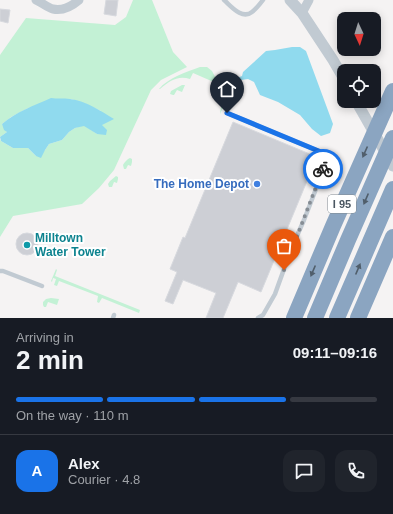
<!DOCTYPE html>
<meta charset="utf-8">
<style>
body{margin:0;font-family:Arial,sans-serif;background:#20242c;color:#f1f3f6;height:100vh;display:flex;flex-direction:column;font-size:15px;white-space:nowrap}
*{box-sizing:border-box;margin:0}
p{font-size:13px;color:#9ea1a6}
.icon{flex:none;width:22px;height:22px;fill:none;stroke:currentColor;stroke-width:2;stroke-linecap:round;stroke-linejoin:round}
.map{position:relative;height:318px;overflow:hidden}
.side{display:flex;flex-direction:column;background:#171b24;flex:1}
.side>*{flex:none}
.needle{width:26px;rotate:176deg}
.fabs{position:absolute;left:337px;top:12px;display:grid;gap:8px}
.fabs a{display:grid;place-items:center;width:44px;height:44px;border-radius:8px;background:#171b24;box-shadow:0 2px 10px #0003;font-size:20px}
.pin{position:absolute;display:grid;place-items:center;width:34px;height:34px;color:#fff;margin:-41px -17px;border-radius:50% 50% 50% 0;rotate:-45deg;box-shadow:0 0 4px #0007}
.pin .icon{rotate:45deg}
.courier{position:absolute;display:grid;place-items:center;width:40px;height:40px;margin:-20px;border:3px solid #1a73e8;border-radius:50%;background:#fff;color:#222;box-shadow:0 1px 5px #0007}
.head em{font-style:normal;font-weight:700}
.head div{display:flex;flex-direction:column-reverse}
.head{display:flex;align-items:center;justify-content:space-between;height:68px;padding:0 16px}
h1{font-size:26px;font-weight:700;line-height:30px}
.bar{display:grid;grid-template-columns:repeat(4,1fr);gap:6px 4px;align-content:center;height:48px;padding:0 16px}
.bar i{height:5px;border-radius:3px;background:#363941}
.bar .on{background:#1a73e8}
.bar p{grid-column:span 4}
.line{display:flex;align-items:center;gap:10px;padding:0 16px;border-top:1px solid #363941}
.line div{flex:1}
.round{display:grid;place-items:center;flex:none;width:42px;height:42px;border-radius:12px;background:#20242c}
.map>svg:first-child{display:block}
.green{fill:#c3f1d5}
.water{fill:#90daee}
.building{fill:#cdcfd5;stroke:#d7d9de}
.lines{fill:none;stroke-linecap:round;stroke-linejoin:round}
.service{stroke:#c1cad2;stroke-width:4.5}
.minor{stroke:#c1cad2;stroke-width:9}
.tertiary{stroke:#c1cad2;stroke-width:11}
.motorway{stroke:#8ba5c1;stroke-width:16}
.oneway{fill:#505e6b}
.done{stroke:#868d94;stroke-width:4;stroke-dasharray:0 7.2}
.route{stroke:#1a73e8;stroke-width:5}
.shop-dot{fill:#3f7fe0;stroke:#fff;stroke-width:1.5}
.culture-dot{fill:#0f9aa8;stroke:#fff;stroke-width:1.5}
.labels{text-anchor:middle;stroke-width:4;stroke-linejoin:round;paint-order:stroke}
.shield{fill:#fff;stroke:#808990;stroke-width:1}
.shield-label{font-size:11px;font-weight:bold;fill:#4a5661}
.shop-label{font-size:12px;font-weight:bold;fill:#366cbe;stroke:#fff;text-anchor:end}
.culture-label{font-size:12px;font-weight:bold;fill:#0d838f;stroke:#fff;text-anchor:start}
</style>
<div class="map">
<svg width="393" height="318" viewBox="0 0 393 318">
<rect width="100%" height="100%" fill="#f5f3f3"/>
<g class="green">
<path d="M133 0H152L173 52 187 67 161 80 151 90 114 170 99 188 82 204 13 216 0 237V139L1 141 13 148H28L36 156 45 150 49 144 62 140 69 132 75 128 84 125 97 134 102 125 101 111 86 104 71 99 28 108 11 117 2 124 7 132 0 137V55L26 18 115 25 126 17Z"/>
<path d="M200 67H207L212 71 224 94 225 103 220 114C221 103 227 98 215 89L216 83 193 73 190 79C178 75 169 81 160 89H159C168 78 186 72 200 67Z"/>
<path d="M182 85H185L182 92 177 90 174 95H173L170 94 171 91Z"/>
<path d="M130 158 132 159V162L131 166 128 165 126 169H124L123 165C124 163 127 159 130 158Z"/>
<path d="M116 176 118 177V179L117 183 114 182 112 187H109L108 184 110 181Z"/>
<path d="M56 269 57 270 55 276 140 310 139 313 102 298 99 303 97 302 98 296 59 281 57 286 54 285 56 279 53 278 52 282 51 281Z"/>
<path d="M51 298 59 299 57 305 48 302 46 307H44L43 305V302L46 299Z"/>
</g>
<g class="water">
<path d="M292 47H300L306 51 333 124 330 133 321 136 312 129 300 115 278 102 260 95 254 82 248 79 234 81 235 79 242 76 243 72 266 51 275 50Z"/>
<path d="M51 98C57 99 64 98 70 99 86 101 101 111 114 119L102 125 107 130 106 135 97 134 84 126 75 128 69 132 62 140 49 144 45 150 41 158 36 156 28 148H13L1 141 0 137 7 132 4 130 2 124C16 112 33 106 51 98Z"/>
</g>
<g class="building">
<path d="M106 0H118L116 16 104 14Z"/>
<path d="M0 9 10 10 8 23 0 21Z"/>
<path d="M233 122 317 157 261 292 238 282 223 318H206L216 293 183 280 173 304 165 301 177 272 170 269 183 237 185 238Z"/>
<circle cx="27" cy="244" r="11"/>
</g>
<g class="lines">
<g class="service">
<path d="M224 0C231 6 242 20 252 12 256 9 260 4 263 0"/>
<path d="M227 113 321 152 326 156V161L321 176 304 220 292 247 275 294 263 315 258 318"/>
<path d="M0 271H3L42 286"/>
<path d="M113 318 114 315"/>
</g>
<g class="minor">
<path d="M36 0C41 2 48 8 53 9 62 11 72 6 79 0"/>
<path d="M302 13 309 0"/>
</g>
<g class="tertiary">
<path d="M290 0 302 13 333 60 344 79"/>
<path d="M356 101 393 166"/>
</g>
<g class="motorway">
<path d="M294 318 333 226 393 91"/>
<path d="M315 318 348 240 393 138"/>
<path d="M337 318 393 189"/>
<path d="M358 318 393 237"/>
</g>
</g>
<defs><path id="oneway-solid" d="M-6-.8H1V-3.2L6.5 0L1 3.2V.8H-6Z"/></defs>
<g class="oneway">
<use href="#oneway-solid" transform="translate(365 152) rotate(114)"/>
<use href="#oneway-solid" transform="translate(366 199) rotate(113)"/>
<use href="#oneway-solid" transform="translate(358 269) rotate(-67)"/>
<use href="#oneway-solid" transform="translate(313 271) rotate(113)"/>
</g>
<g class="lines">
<path class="done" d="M284 270 323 169"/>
<path class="route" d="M227 113 321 152 326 156V162L323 169"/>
</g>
<circle class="shop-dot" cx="257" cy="184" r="4"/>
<circle class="culture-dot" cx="27" cy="245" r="4"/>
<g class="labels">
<rect class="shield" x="328" y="195" width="28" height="18" rx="3"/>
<g class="shield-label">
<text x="342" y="208">I 95</text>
</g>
<g class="shop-label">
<text x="249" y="188">The Home Depot</text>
</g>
<g class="culture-label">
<text x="35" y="242">Milltown<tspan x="35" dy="14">Water Tower</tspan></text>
</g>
</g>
</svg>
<div class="fabs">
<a><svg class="needle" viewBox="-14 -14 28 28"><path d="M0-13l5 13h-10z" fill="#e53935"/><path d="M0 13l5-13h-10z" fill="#9ea1a6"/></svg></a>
<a><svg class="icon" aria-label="locate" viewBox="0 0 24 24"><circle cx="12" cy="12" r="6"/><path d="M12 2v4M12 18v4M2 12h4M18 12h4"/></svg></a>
</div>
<div class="pin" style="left:284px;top:270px;background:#ea580c"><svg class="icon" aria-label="bag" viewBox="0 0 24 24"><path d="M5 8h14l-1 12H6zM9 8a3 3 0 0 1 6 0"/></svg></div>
<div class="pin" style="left:227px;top:113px;background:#1f2937"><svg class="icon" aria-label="home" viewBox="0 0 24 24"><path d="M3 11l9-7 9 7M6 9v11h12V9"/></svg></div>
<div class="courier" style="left:323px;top:169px"><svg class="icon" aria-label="bike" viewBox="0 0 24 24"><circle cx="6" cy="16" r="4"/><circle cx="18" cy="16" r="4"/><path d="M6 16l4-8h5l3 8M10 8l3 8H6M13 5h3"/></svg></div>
</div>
<section class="side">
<div class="head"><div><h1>2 min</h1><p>Arriving in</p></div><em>09:11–09:16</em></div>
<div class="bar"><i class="on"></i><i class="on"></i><i class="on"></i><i></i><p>On the way · 110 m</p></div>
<div class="line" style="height:72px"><b class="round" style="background:#1a73e8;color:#fff">A</b><div><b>Alex</b><p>Courier · 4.8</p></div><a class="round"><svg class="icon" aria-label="chat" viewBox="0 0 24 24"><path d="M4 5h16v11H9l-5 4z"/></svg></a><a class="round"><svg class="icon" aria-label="phone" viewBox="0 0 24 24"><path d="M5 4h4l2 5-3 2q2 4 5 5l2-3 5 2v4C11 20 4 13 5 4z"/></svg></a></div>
</section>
